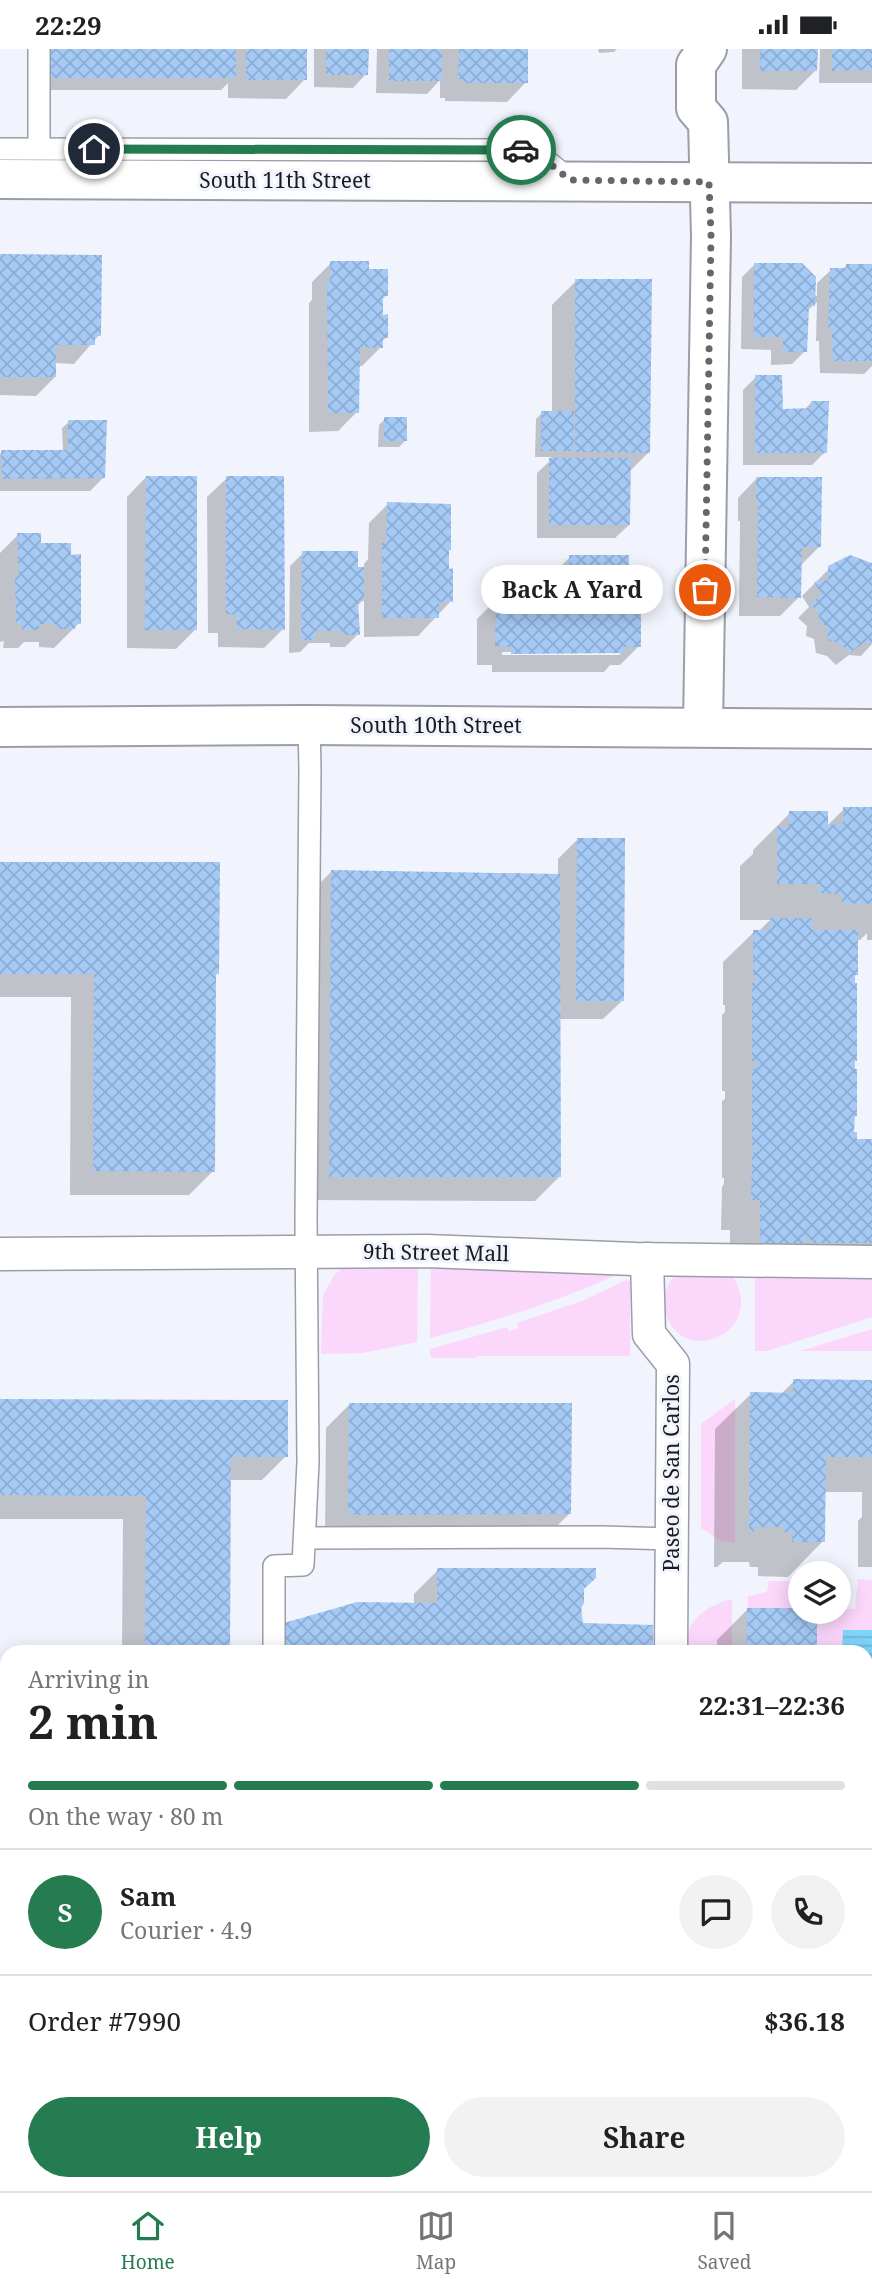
<!DOCTYPE html>
<meta charset="utf-8">
<style>
body{margin:0;font-family:"Noto Serif",serif;background:#f2f2f2;color:#202124;height:100vh;display:flex;flex-direction:column;font-size:26px;white-space:nowrap}
*{box-sizing:border-box;margin:0}
p{font-size:23px;color:#757577}
.icon{flex:none;width:38px;height:38px;fill:none;stroke:currentColor;stroke-width:2;stroke-linecap:round;stroke-linejoin:round}
.map{position:relative;flex:1;overflow:hidden}
.side{position:absolute;left:0px;top:1596px;width:873px;height:546px;display:flex;flex-direction:column;background:#fff;border-radius:21px 21px 0 0;box-shadow:0 4px 18px #0003}
.side>*{flex:none}
.buttons{position:absolute;left:788px;top:1512px;display:grid;gap:14px}
.buttons a{display:grid;place-items:center;width:63px;height:63px;border-radius:50%;background:#fff;box-shadow:0 4px 18px #0003;font-size:35px}
.pin{position:absolute;display:grid;place-items:center;width:60px;height:60px;color:#fff;margin:-30px;border:4px solid #fff;border-radius:50%;box-shadow:0 2px 7px #0007}
.courier{position:absolute;display:grid;place-items:center;width:70px;height:70px;margin:-35px;border:5px solid #257c50;border-radius:50%;background:#fff;color:#222;box-shadow:0 2px 9px #0007}
.bubble{position:absolute;height:49px;border-radius:24px;background:#fff;box-shadow:0 4px 18px #0003;font-size:23px;font-weight:700;line-height:49px;text-align:center}
.headline em{font-style:normal;font-weight:700}
.headline div{display:flex;flex-direction:column-reverse}
.headline{display:flex;align-items:center;justify-content:space-between;height:119px;padding:0 28px}
h1{font-size:46px;font-weight:700;line-height:52px}
.bar{display:grid;grid-template-columns:repeat(4,1fr);gap:10px 7px;align-content:center;height:84px;padding:0 28px}
.bar i{height:9px;border-radius:5px;background:#e0e0e0}
.bar .current{background:#257c50}
.bar p{grid-column:span 4}
.line{display:flex;align-items:center;gap:18px;padding:0 28px;border-top:2px solid #e0e0e0}
.line div{flex:1}
.round{display:grid;place-items:center;flex:none;width:74px;height:74px;border-radius:37px;background:#f2f2f2}
.primary-button{display:flex;gap:14px;margin-top:auto;padding:14px 28px}
.primary-button a{flex:1;height:80px;border-radius:42px;background:#257c50;color:#fff;font-size:28px;font-weight:700;line-height:80px;text-align:center}
.primary-button a+a{background:#f2f2f2;color:#202124}
.status{display:flex;justify-content:space-between;align-items:center;height:49px;padding:0 35px;background:#fff;direction:ltr}
.status svg{height:19px;fill:currentColor}
.tab-bar{display:flex;justify-content:space-around;align-items:center;height:98px;border-top:2px solid #e0e0e0;background:#fff;font-size:19px;color:#757577}
.tab-bar a{display:grid;justify-items:center;gap:4px}
.tab-bar .current{color:#257c50}
.map>svg:first-child{display:block}
.grass{fill:#fbd7fb}
.water{fill:url(#water-rules)}
.shadow{fill:#0003;fill-rule:evenodd}
.building{fill:url(#building-cross-hatch)}
.lines{fill:none;stroke-linecap:round;stroke-linejoin:round}
.service-casing{stroke:#9b9da9;stroke-width:24}
.pedestrian-casing{stroke:#9b9da9;stroke-width:35}
.minor-casing{stroke:#9b9da9;stroke-width:42}
.secondary-casing{stroke:#9b9da9;stroke-width:42}
.service{stroke:#fff;stroke-width:21}
.pedestrian{stroke:#fff;stroke-width:32}
.minor{stroke:#fff;stroke-width:38}
.secondary{stroke:#fff;stroke-width:38}
.done{stroke:#65676d;stroke-width:7;stroke-dasharray:0 12.6}
.route{stroke:#257c50;stroke-width:9}
.labels{text-anchor:middle;stroke-width:6;stroke-linejoin:round;paint-order:stroke}
.street-label{font-size:21px;fill:#1a1b20;stroke:#f1f3fd}
</style>
<div class="status"><b>22:29</b><svg viewBox="0 0 49 12"><path d="M0 12V9h3v3zM5 12V6h3v6zM10 12V3h3v9zM15 12V0h3v12zM26 1h20v11H26zM47 4h2v5h-2z"/></svg></div>
<div class="map">
<svg width="872" height="2142" viewBox="0 0 872 2142">
<defs>
<pattern id="water-rules" width="6" height="5" patternUnits="userSpaceOnUse" patternTransform="scale(1.75)"><rect width="6" height="5" fill="#7ed4fb"/><path d="M0 2.5h6" fill="none" stroke="#6cb5d7"/></pattern>
<pattern id="building-cross-hatch" width="8" height="8" patternUnits="userSpaceOnUse" patternTransform="scale(1.75)"><rect width="8" height="8" fill="#a5caf6"/><path d="M0 0l8 8M0 8l8-8" fill="none" stroke="#8dadd3"/></pattern>
</defs>
<rect width="100%" height="100%" fill="#f1f3fd"/>
<g class="grass">
<path d="M431 1214 622 1223C560 1252 496 1272 430 1289Z"/>
<path d="M418 1215 417 1293 363 1304 321 1305 323 1246 335 1225 345 1218Z"/>
<path d="M755 1223H872V1268L767 1302H755Z"/>
<path d="M676 1225 732 1226C769 1283 683 1320 666 1265 661 1249 666 1237 676 1225Z"/>
<path d="M626 1231 630 1232V1307H478L474 1309H434L430 1307V1300L507 1278 509 1283 518 1279 517 1274 582 1252Z"/>
<path d="M872 1280V1302H800Z"/>
<path d="M735 1350V1494L721 1492 701 1479V1375Z"/>
<path d="M858 1530 872 1531V2142L866 2135V1603H747L748 1547 767 1543 769 1532H800V1563H838V1560H855Z"/>
<path d="M732 1550V1603H683C687 1572 702 1558 732 1550Z"/>
</g>
<path class="water" d="M843 1581H872V1700H866V1603H842Z"/>
<g class="shadow">
<path d="M32 0H305V30L286 50 228 49V34L221 41H32Z"/>
<path d="M314 0H367L366 25 353 39 314 38Z"/>
<path d="M377 0H526V33L507 53 445 52V49H440V31L427 45 376 44Z"/>
<path d="M598 0H617L614 3 599 4Z"/>
<path d="M742 0H816V21L796 41 742 40Z"/>
<path d="M820 0H872V34H819Z"/>
<path d="M0 207 99 286 74 315 55 314V328L36 347 0 346Z"/>
<path d="M331 214 368 222 386 246 382 251V268L387 288 381 293V298L362 317H358L357 363 338 382 309 383V254L312 251V233Z"/>
<path d="M755 215 817 247V234L831 221 843 220 846 217H872V317L864 325 820 324 819 292H816L817 253 807 262 805 302 792 315 771 316V301L741 300 742 228Z"/>
<path d="M576 232 649 403 629 423V476L615 489H537V424L551 411V408H535L536 370 542 364H552V256Z"/>
<path d="M756 328 781 361H804L811 354 825 403 812 416H743V341Z"/>
<path d="M385 370 406 391 399 398H378L379 376Z"/>
<path d="M69 373 103 429 90 442H0V405L2 403H63L62 379Z"/>
<path d="M146 428 195 581 176 600 127 599V448Z"/>
<path d="M227 429 283 580 264 599 218 598V584H208L207 448Z"/>
<path d="M757 429 819 498 800 517 799 548 780 567H739L740 472H738V449Z"/>
<path d="M388 455 447 503 451 552 418 587 364 588V550L357 557 358 585 345 598H330V594H309L300 603 289 604 290 517 303 504 364 520V515L368 510 369 474Z"/>
<path d="M18 486 39 496 79 574 54 599 39 598V593H24L18 599H3L4 592 0 593V504Z"/>
<path d="M570 508 627 540 614 553 557 554V521Z"/>
<path d="M872 518V595L861 607 849 606 836 616 827 607 816 604 814 590 806 587 807 577 798 569 809 558 802 547 830 519Z"/>
<path d="M496 551 510 559 639 597 620 616H610L604 623H492V616H477V570ZM502 603H622L619 606H502Z"/>
<path d="M844 760H872V891H867V884L860 891H856V926L853 928 852 1085 855 1092H872V1224H730V1181H721L722 1138 724 1135V1129H722V1052L725 1050V1042H722V966L725 963V956H723V913L754 883H758L770 871H740V817L753 805V801L790 764 826 778Z"/>
<path d="M578 790 623 951 603 970H559V1128L535 1152 306 1151 307 847 331 823 558 827V810Z"/>
<path d="M0 815 218 924 214 928 213 1122 189 1146H70L71 948H0Z"/>
<path d="M794 1332H872V1518H858V1472L862 1468V1443H824L823 1492 788 1528 758 1527V1518H750L749 1513H723L717 1518H714L715 1380 751 1345H781Z"/>
<path d="M0 1352 286 1407 262 1431H229L228 1603H122L123 1470H0Z"/>
<path d="M350 1355 570 1464 546 1488H325L326 1379Z"/>
<path d="M438 1521 582 1542 581 1576 651 1603H261V1600L285 1576 414 1555V1545Z"/>
<path d="M748 1560 816 1563 815 1603H717V1591Z"/>
<rect x="0" y="1668" width="7" height="119"/>
<path d="M872 1753V2142H733V2135H866Z"/>
<rect x="0" y="1838" width="7" height="142"/>
<rect x="0" y="2012" width="7" height="122"/>
<rect x="19" y="2135" width="170" height="7"/>
<rect x="295" y="2135" width="355" height="7"/>
</g>
<g class="building">
<rect x="44" y="0" width="192" height="29"/>
<rect x="246" y="0" width="61" height="31"/>
<path d="M326 0H369L368 26H326Z"/>
<rect x="389" y="0" width="53" height="32"/>
<path d="M459 0H528V34H463V30H458Z"/>
<path d="M760 0H818L817 22H760Z"/>
<path d="M832 0H872V21L832 22Z"/>
<path d="M0 205 102 206 101 287H95V296H56V328H0Z"/>
<path d="M330 212H369V220H388V247H383V266L388 265V289L383 288V299L360 298 359 364H328L327 233H330Z"/>
<path d="M754 214H802L816 228 815 257 809 256 807 303H783V288H754Z"/>
<path d="M846 215H872V312H833L832 280 828 279 830 219H846Z"/>
<path d="M575 230H652L650 404 575 403Z"/>
<path d="M755 326H782L783 360 811 359V352H829L827 404H755Z"/>
<rect x="541" y="362" width="33" height="40"/>
<rect x="384" y="368" width="23" height="24"/>
<path d="M68 371H107L105 429 2 430 1 401H68Z"/>
<path d="M549 409H631L630 476H549Z"/>
<path d="M146 427H197V581H145Z"/>
<path d="M226 427H284L285 581 237 580 236 566 226 565Z"/>
<path d="M756 428H822L821 498H802L801 549 757 548 758 454 756 453Z"/>
<path d="M387 453 451 455V501H449V520L453 519V553H439V569H382V494H386Z"/>
<path d="M17 484H41V494H71V506L81 505V575H76L75 580H58L57 575H39V581H22V574H16L15 526 19 527Z"/>
<path d="M302 502H358V518H364V552H358L360 586H342V582H315V591H301Z"/>
<path d="M569 506H629V540L569 541Z"/>
<path d="M850 506 872 514V594H863L850 604 840 594 829 592 826 577 819 574V563L810 555 822 545 814 533 828 531V517Z"/>
<path d="M496 550H512V557H641V598H625V604L511 605V598L495 597Z"/>
<path d="M843 758H872V855L842 854V845L818 844 819 835H777V778H789V762H828V776L843 775Z"/>
<path d="M577 789H625L624 952H576Z"/>
<path d="M0 813H220L219 925H216L215 1123 93 1122 94 925H0Z"/>
<path d="M331 821 560 825 561 1128H329Z"/>
<path d="M770 869H812V881H858V926H855V934H857V1012H855V1020H857V1067H855L854 1083H857V1090H872V1194H813V1191H806V1194H760V1151H751L752 1105H754V1098H752V1020H755V1012H752V934H755V926H753V881H770Z"/>
<path d="M793 1330 872 1331V1408H826L825 1493H792L793 1483H784V1478H754V1484L749 1483 750 1343 793 1344Z"/>
<path d="M0 1350 288 1351V1408H231L230 1603H145L146 1447 0 1446Z"/>
<path d="M349 1354H572L571 1465 357 1466 348 1464Z"/>
<path d="M437 1519H596V1529L584 1540V1554L581 1559 583 1574 653 1576V1603H284V1574L357 1553 437 1554Z"/>
<path d="M747 1559H800V1563H817V1603H747Z"/>
<rect x="0" y="1666" width="7" height="97"/>
<path d="M866 1751H872V2142H745V2135H866Z"/>
<rect x="0" y="1836" width="7" height="121"/>
<rect x="0" y="2010" width="7" height="100"/>
<rect x="42" y="2135" width="149" height="7"/>
<rect x="318" y="2135" width="334" height="7"/>
</g>
<g class="lines">
<defs>
<g id="service">
<path d="M39 0V99"/>
<path d="M0 100 533 101 569 130"/>
<path d="M305 1489 601 1488 672 1490"/>
<path d="M274 1603V1517L303 1516 308 1413 306 1170 310 720 309 676"/>
</g>
<g id="pedestrian">
<path d="M0 1205 427 1202 635 1210 872 1213"/>
<path d="M647 1210 649 1285 673 1315 671 1603"/>
<path d="M668 2142V2135"/>
</g>
<path id="minor" d="M703 677 711 187 708 73 696 59V16L707 0"/>
<g id="secondary">
<path d="M0 130 872 134"/>
<path d="M0 678 309 676 872 680"/>
</g>
</defs>
<use href="#service" class="service-casing"/>
<use href="#pedestrian" class="pedestrian-casing"/>
<use href="#minor" class="minor-casing"/>
<use href="#secondary" class="secondary-casing"/>
<use href="#service" class="service"/>
<use href="#pedestrian" class="pedestrian"/>
<use href="#minor" class="minor"/>
<use href="#secondary" class="secondary"/>
</g>
<g class="lines">
<path class="done" d="M521 101H533L570 131 709 133 711 187 705 541"/>
<path class="route" d="M94 100 521 101"/>
</g>
<g class="labels">
<g class="street-label">
<text x="285" y="139">South 11th Street</text>
<text x="436" y="684">South 10th Street</text>
<text transform="translate(436 1204) rotate(1)" y="7">9th Street Mall</text>
<text transform="translate(672 1424) rotate(-90)" y="7">Paseo de San Carlos</text>
</g>
</g>
</svg>
<div class="buttons">
<a><svg class="icon" aria-label="layers" viewBox="0 0 24 24"><path d="M12 4l9 5-9 5-9-5zM3 14l9 5 9-5"/></svg></a>
</div>
<div class="pin" style="left:705px;top:541px;background:#ea580c"><svg class="icon" aria-label="bag" viewBox="0 0 24 24"><path d="M5 8h14l-1 12H6zM9 8a3 3 0 0 1 6 0"/></svg></div>
<div class="pin" style="left:94px;top:100px;background:#1f2937"><svg class="icon" aria-label="home" viewBox="0 0 24 24"><path d="M3 11l9-7 9 7M6 9v11h12V9"/></svg></div>
<div class="courier" style="left:521px;top:101px"><svg class="icon" aria-label="car" viewBox="0 0 24 24"><path d="M5 17H2v-5l4-1 3-4h7l3 4 3 1v5h-3M9 17h6M6 11h13"/><circle cx="7" cy="17" r="2"/><circle cx="17" cy="17" r="2"/></svg></div>
<div class="bubble" style="left:481px;top:516px;width:182px">Back A Yard</div>
<section class="side">
<div class="headline"><div><h1>2 min</h1><p>Arriving in</p></div><em>22:31–22:36</em></div>
<div class="bar"><i class="current"></i><i class="current"></i><i class="current"></i><i></i><p>On the way · 80 m</p></div>
<div class="line" style="height:126px"><b class="round" style="background:#257c50;color:#fff">S</b><div><b>Sam</b><p>Courier · 4.9</p></div><a class="round"><svg class="icon" aria-label="chat" viewBox="0 0 24 24"><path d="M4 5h16v11H9l-5 4z"/></svg></a><a class="round"><svg class="icon" aria-label="phone" viewBox="0 0 24 24"><path d="M5 4h4l2 5-3 2q2 4 5 5l2-3 5 2v4C11 20 4 13 5 4z"/></svg></a></div>
<div class="line" style="height:91px"><div>Order #7990</div><b>$36.18</b></div>
<div class="primary-button"><a>Help</a><a>Share</a></div>
</section>
</div>
<nav class="tab-bar">
<a class="current"><svg class="icon" aria-label="home" viewBox="0 0 24 24"><path d="M3 11l9-7 9 7M6 9v11h12V9"/></svg>Home</a>
<a><svg class="icon" aria-label="map" viewBox="0 0 24 24"><path d="M3 6l6-2 6 2 6-2v14l-6 2-6-2-6 2zM9 4v14M15 6v14"/></svg>Map</a>
<a><svg class="icon" aria-label="saved" viewBox="0 0 24 24"><path d="M7 4h10v16l-5-4-5 4z"/></svg>Saved</a>
</nav>
